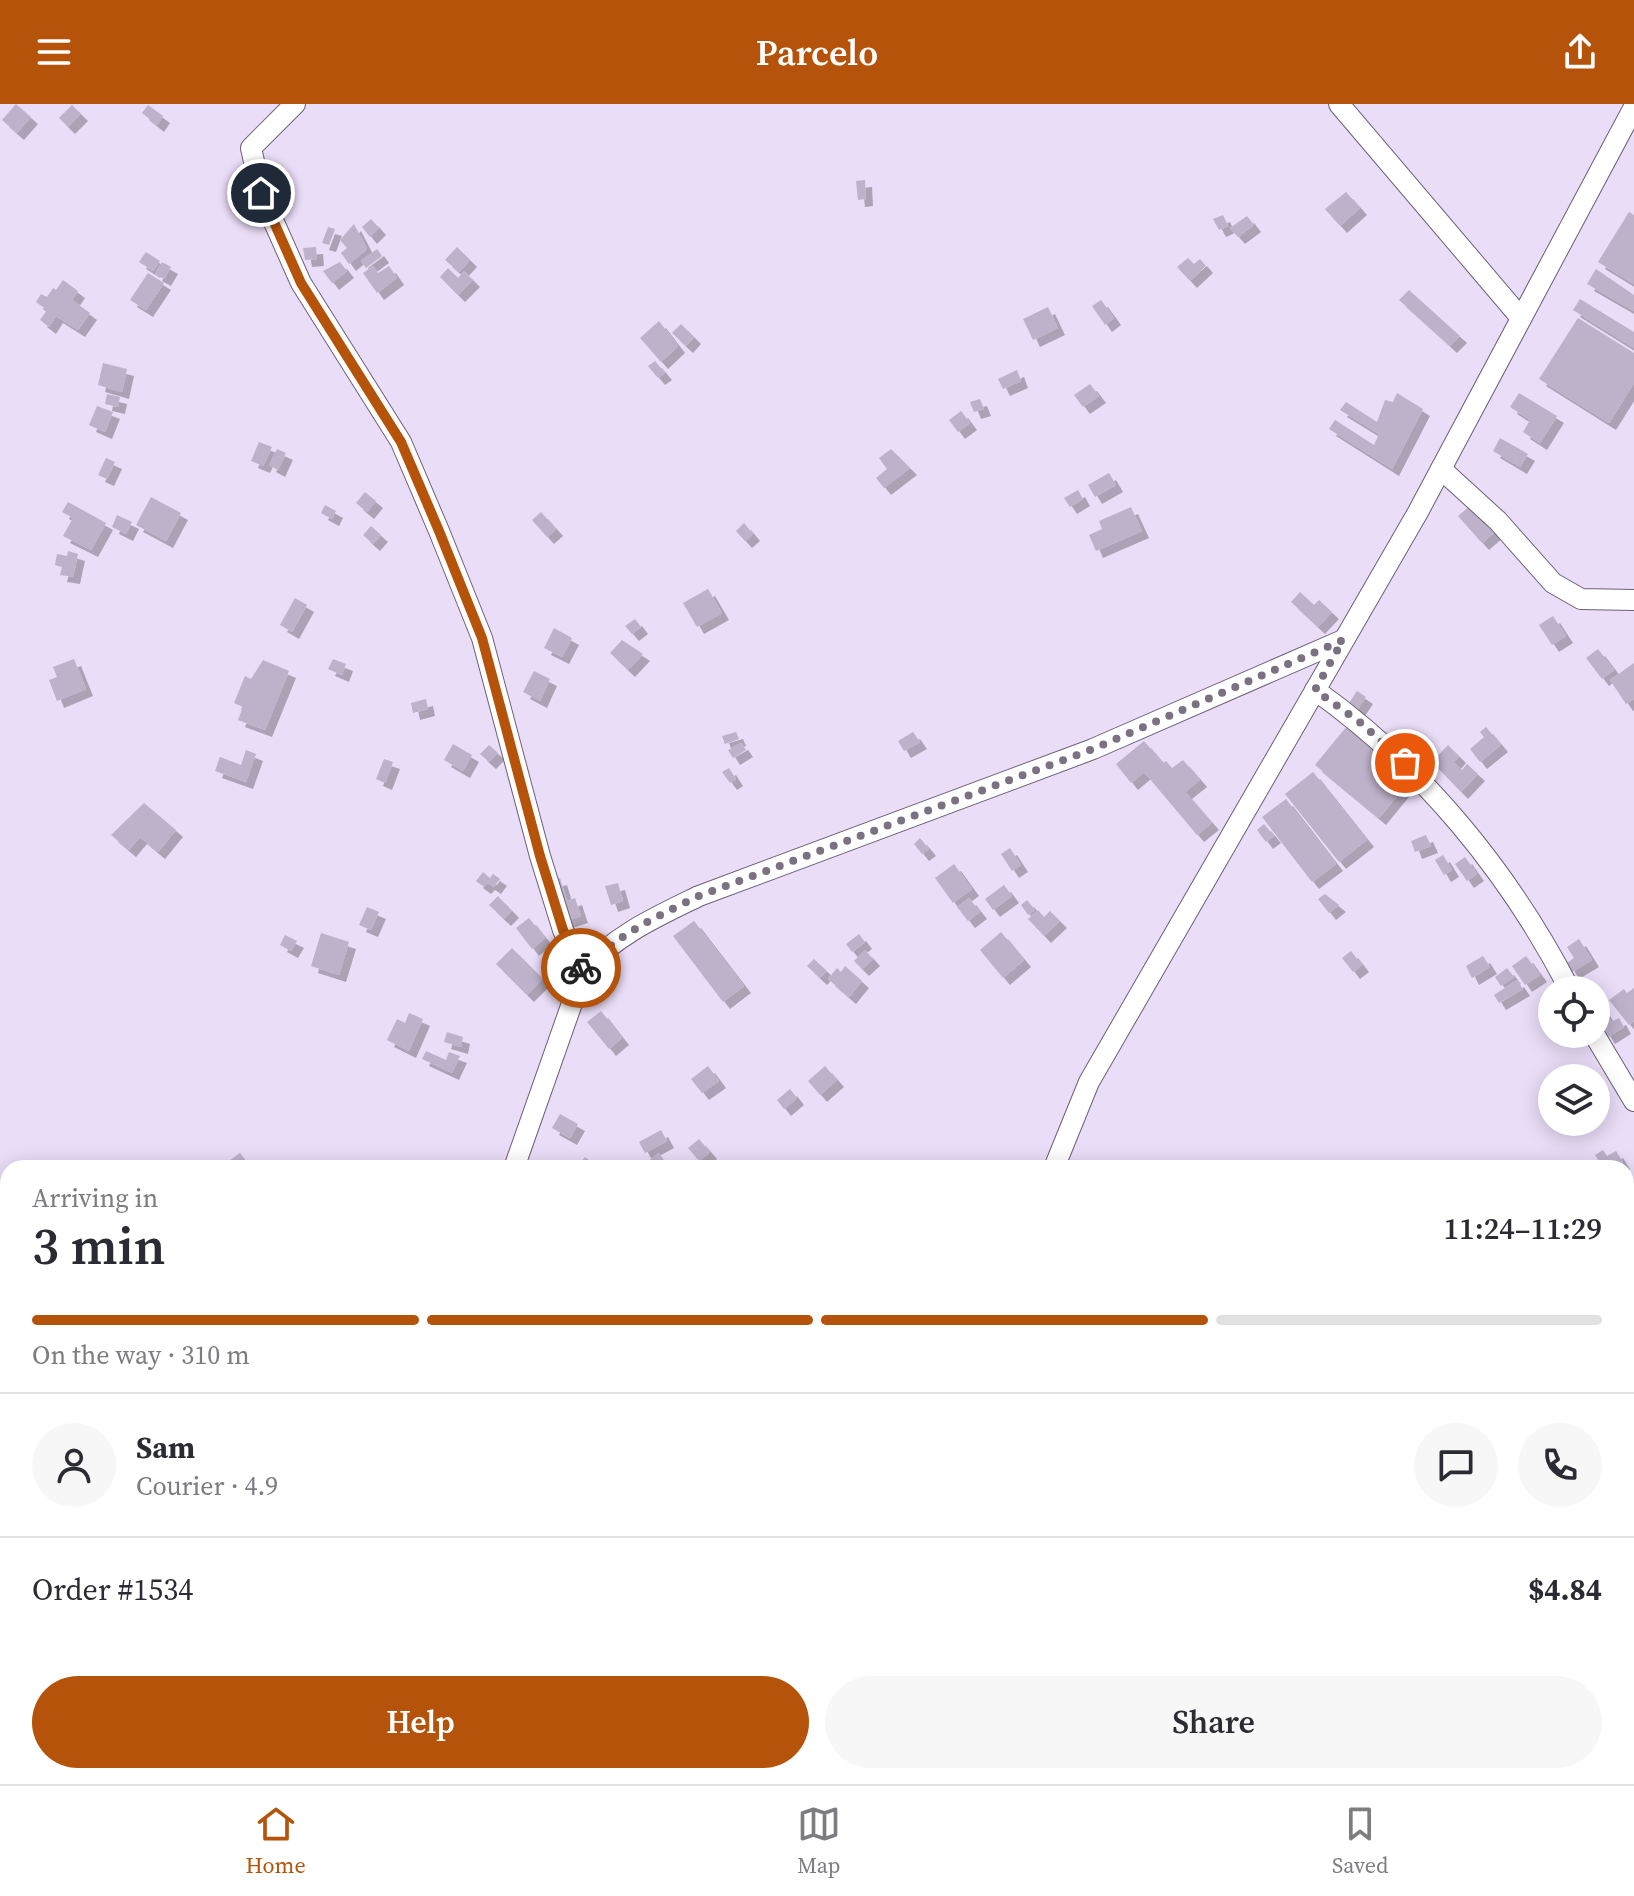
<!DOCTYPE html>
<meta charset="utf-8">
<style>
body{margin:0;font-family:"Source Serif 4",serif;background:#f7f7f7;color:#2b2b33;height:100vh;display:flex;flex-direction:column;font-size:30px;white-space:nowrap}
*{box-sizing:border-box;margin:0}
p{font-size:26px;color:#7c7c81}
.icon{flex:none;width:44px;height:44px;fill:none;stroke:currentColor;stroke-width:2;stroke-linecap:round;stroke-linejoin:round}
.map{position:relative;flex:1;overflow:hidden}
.drawer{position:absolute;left:0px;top:1056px;width:1634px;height:624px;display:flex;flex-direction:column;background:#fff;border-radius:24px 24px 0 0;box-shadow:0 4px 20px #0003}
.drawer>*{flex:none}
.buttons{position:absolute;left:1538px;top:872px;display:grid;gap:16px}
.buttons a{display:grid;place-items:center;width:72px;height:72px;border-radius:50%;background:#fff;box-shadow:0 4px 20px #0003;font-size:40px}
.pin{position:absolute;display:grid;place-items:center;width:68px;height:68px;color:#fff;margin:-34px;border:4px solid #fff;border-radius:50%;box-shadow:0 2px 8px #0007}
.courier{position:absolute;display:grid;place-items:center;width:80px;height:80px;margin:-40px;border:6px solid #b45309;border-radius:50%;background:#fff;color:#222;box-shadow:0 2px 10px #0007}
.headline em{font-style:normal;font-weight:600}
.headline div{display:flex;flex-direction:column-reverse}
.headline{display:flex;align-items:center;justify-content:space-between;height:136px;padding:0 32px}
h1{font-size:52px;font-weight:600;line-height:60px}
.bar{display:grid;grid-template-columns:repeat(4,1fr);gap:12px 8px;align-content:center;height:96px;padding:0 32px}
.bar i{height:10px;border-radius:6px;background:#e1e1e2}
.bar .active{background:#b45309}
.bar p{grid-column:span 4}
.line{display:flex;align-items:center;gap:20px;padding:0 32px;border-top:2px solid #e1e1e2}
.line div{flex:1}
.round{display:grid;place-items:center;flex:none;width:84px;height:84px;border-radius:42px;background:#f7f7f7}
.action{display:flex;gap:16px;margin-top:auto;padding:16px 32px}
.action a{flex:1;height:92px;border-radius:48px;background:#b45309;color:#fff;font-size:32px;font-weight:600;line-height:92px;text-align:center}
.action a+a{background:#f7f7f7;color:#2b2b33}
header{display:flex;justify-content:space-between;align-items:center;height:104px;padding:0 32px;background:#b45309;color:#fff;font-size:36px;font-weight:600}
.tab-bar{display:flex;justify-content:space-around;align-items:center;height:112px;border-top:2px solid #e1e1e2;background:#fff;font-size:22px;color:#7c7c81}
.tab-bar a{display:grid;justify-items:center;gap:4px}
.tab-bar .active{color:#b45309}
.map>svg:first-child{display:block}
.building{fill:#beb1ca;filter:url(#shadow)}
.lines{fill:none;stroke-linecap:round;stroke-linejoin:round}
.minor-casing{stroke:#6c6076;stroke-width:22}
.minor{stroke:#fff;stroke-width:20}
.done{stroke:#7a7181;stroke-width:8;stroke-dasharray:0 14.4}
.route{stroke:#b45309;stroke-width:10}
</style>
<header><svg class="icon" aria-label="menu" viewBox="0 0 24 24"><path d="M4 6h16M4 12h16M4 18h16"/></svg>Parcelo<svg class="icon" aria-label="share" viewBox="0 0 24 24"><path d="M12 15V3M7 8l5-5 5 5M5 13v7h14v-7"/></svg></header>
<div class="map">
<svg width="1634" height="1680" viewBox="0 0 1634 1680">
<defs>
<filter id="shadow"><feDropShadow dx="7" dy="7" stdDeviation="0" flood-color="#0004"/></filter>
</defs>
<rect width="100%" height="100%" fill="#eaddf7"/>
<g class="building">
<path d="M16 0 31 13 17 29 2 16Z"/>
<path d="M72 1 81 10 68 23 59 14Z"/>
<path d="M148 1 163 12 157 21 142 9Z"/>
<path d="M865 76 866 95 858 96 856 77Z"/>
<path d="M1346 88 1360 104 1340 122 1325 105Z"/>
<path d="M1629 108 1634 111V180L1598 158Z"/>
<path d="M1223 111 1228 122 1219 126 1213 115Z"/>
<path d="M1247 112 1254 121 1238 133 1230 124Z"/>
<path d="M371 115 379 124 370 133 362 123Z"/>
<path d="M354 120 367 145 349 160 341 149 347 144 340 136Z"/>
<path d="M328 123 335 125 329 141 322 139Z"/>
<path d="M316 143 317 155 305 156 303 144Z"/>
<path d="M457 143 470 156 459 168 445 156Z"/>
<path d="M377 145 382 152 366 164 361 157Z"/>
<path d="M146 148 160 157 153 167 139 158Z"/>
<path d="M1188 154 1194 160 1200 155 1206 162 1190 177 1177 163Z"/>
<path d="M162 158 171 163 164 175 155 170Z"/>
<path d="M340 158 347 167 332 179 323 167Z"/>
<path d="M373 162 378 169 389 162 397 174 377 189 363 169Z"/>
<path d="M448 164 458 174 464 167 473 176 458 191 440 173Z"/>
<path d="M1596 165 1634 191V207L1587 180Z"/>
<path d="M148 169 164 179 146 206 130 196Z"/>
<path d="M63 176 78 187 72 196 90 209 78 226 56 212 49 223 40 216 47 206 36 198 41 190 47 193 53 184 56 186Z"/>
<path d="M1409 186 1460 232 1450 242 1399 196Z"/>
<path d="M1580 195 1634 228V244L1573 206Z"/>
<path d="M1101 196 1114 214 1105 221 1092 202Z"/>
<path d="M1048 203 1058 224 1033 236 1023 215Z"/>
<path d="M1578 214 1634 249V279L1609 319 1539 275Z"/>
<path d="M659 217 678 242 661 258 640 234Z"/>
<path d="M681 220 694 233 686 242 672 229Z"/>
<path d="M655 257 665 269 658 274 648 262Z"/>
<path d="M103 259 127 265 122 288 98 281Z"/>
<path d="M1017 266 1021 277 1003 285 998 275Z"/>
<path d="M1090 280 1099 292 1083 303 1074 291Z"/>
<path d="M1397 289 1423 305 1392 365 1329 325 1335 316 1374 341 1379 330 1340 306 1346 298 1377 318 1385 296 1393 298Z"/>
<path d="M1519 289 1557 312 1540 339 1523 328 1530 316 1510 303Z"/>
<path d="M107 290 120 293 118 303 105 300Z"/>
<path d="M980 295 984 305 974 308 970 298Z"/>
<path d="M97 302 113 308 105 328 89 321Z"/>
<path d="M961 307 970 319 958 328 949 316Z"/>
<path d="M1500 334 1528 350 1520 363 1493 347Z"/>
<path d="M259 338 272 343 263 362 251 357Z"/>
<path d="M277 345 286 349 278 366 269 361Z"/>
<path d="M891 345 910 364 884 384 876 374 887 365 879 354Z"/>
<path d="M106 354 115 358 107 375 98 371Z"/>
<path d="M1109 369 1116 381 1095 393 1088 381Z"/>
<path d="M1078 386 1083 395 1070 403 1064 394Z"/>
<path d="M365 388 376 397 367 408 356 399Z"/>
<path d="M151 393 181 409 166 437 136 421Z"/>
<path d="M68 398 106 419 91 446 63 432 73 414 62 408Z"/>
<path d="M1472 400 1496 427 1482 439 1458 412Z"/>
<path d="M325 401 336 407 332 415 321 409Z"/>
<path d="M1131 403 1142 427 1096 447 1089 431 1102 425 1099 417Z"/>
<path d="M541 408 556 425 547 433 532 416Z"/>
<path d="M117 411 132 418 126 430 112 423Z"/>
<path d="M744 419 753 430 745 437 736 427Z"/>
<path d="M371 422 381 431 373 440 363 431Z"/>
<path d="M68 447 78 450 73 473 60 471 62 463 55 461 57 450 67 452Z"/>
<path d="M708 485 722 509 697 523 683 499Z"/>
<path d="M1300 488 1314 501 1319 496 1332 508 1318 523 1291 498Z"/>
<path d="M295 494 307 501 292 528 280 521Z"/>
<path d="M1553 512 1566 532 1552 541 1539 521Z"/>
<path d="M635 515 641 523 632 530 625 522Z"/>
<path d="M554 524 572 534 562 553 544 544Z"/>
<path d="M622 536 643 550 628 566 610 549Z"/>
<path d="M1598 545 1614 566 1602 575 1586 554Z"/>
<path d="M74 555 86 585 57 597 49 576 57 573 53 563Z"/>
<path d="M333 555 346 560 342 571 328 565Z"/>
<path d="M263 556 289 567 265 626 238 616 243 603 234 599 245 572 251 575Z"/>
<path d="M1634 559V595L1626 600 1610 576Z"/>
<path d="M534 567 550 575 540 597 523 588Z"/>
<path d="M1357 587 1366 593 1358 605 1349 599Z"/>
<path d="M426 595 428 605 413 609 411 599Z"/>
<path d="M1347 622 1411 675 1379 714 1315 661Z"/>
<path d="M1486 623 1501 641 1480 658 1470 645 1484 633 1480 628Z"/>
<path d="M736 628 739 635 725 640 722 632Z"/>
<path d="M913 628 920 638 904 647 898 637Z"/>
<path d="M1144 637 1163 659 1166 657 1172 664 1183 656 1200 676 1185 688 1212 719 1197 731 1144 668 1131 679 1116 660Z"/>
<path d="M741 639 746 646 733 654 728 646Z"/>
<path d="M453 640 472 651 463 667 444 656Z"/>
<path d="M489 641 498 649 489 658 480 650Z"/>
<path d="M1448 641 1459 652 1454 658 1462 666 1467 660 1478 670 1461 688 1432 658Z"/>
<path d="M246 646 256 650 246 678 215 667 220 653 241 661Z"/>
<path d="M384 655 393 658 385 679 376 675Z"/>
<path d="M729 664 736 675 730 679 722 668Z"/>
<path d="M1313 668 1367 736 1339 758 1285 690Z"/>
<path d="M1286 695 1336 760 1312 778 1262 713Z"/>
<path d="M144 699 176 726 158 748 140 733 129 746 111 731Z"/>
<path d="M1264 720 1274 732 1266 738 1257 726Z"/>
<path d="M1426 731 1431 742 1415 748 1411 737Z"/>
<path d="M920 734 929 745 922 750 914 740Z"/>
<path d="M1010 744 1021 761 1012 767 1001 750Z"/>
<path d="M1443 751 1452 766 1444 771 1435 756Z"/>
<path d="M1465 753 1477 770 1467 777 1455 760Z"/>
<path d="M954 760 972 785 953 799 935 774Z"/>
<path d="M483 768 490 774 493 770 500 775 494 783 488 779 484 783 476 777Z"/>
<path d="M560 774 567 797 575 794 581 812 565 817 552 776Z"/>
<path d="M618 779 623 797 611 801 605 782Z"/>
<path d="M1004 781 1012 792 993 806 985 795Z"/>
<path d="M1325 790 1339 801 1329 809 1318 795Z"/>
<path d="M498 792 512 807 504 815 489 801Z"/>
<path d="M969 794 980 808 968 817 957 803Z"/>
<path d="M1027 796 1035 806 1028 811 1021 801Z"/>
<path d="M367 803 379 808 371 826 359 821Z"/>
<path d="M1038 806 1044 813 1050 807 1060 817 1044 832 1028 815Z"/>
<path d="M529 814 545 834 532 845 516 824Z"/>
<path d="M694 817 744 882 723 898 673 832Z"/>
<path d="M1001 828 1024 856 1003 874 980 846Z"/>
<path d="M321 829 349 838 339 871 311 862Z"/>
<path d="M859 830 865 838 852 848 846 840Z"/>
<path d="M285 831 297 837 291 847 280 841Z"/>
<path d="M1579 835 1592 856 1572 868 1567 859 1574 854 1567 843Z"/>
<path d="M512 844 543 875 527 891 496 860Z"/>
<path d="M865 846 873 855 862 865 854 857Z"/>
<path d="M1351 847 1362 861 1353 868 1342 854Z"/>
<path d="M1483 852 1490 863 1472 874 1466 862Z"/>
<path d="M1526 852 1540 871 1525 881 1512 862Z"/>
<path d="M814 855 827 867 820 874 807 862Z"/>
<path d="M845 862 862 877 849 893 828 875 837 864 841 868Z"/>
<path d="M1507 864 1514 873 1501 882 1495 873Z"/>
<path d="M1517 876 1523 885 1499 899 1494 891Z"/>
<path d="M1634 884V917L1629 921 1609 896 1624 885 1627 889Z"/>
<path d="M1600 900 1611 918 1619 914 1624 923 1608 933 1596 914V902Z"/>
<path d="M601 907 622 934 609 945 587 918Z"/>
<path d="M409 909 423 915 409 947 387 936 397 915 405 919Z"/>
<path d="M447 928 463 933 461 943 444 938Z"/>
<path d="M426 947 446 956 449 948 460 952 452 969 422 955Z"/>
<path d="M708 962 719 977 702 989 691 975Z"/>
<path d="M825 962 837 976 820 991 808 977Z"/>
<path d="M790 985 797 994 784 1005 777 996Z"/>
<path d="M560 1010 578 1020 570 1034 552 1024Z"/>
<path d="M661 1026 667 1037 645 1049 639 1038Z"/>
<path d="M699 1035 710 1048 699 1057 688 1044Z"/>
<path d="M1603 1046 1607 1052 1616 1047 1623 1058 1613 1064H1603L1595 1051Z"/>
<path d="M240 1049 251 1063 256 1060 259 1064H219Z"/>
<path d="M659 1049 666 1059 659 1064H639Z"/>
<path d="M585 1053 599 1064H576Z"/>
</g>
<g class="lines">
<defs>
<g id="minor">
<path d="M295 0 251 44 261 89 301 179 401 338 439 427 482 534 540 752 563 826 583 868"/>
<path d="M1339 0 1521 214"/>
<path d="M1441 365 1498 417 1553 479 1581 495 1634 496"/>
<path d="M1315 586C1423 663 1509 768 1570 886"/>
<path d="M1594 930 1634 997"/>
<path d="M514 1064 583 868C613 832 658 812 699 792L1093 645 1343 536"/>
<path d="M1054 1064 1089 978 1418 408 1634 3"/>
<path d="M1626 1286 1634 1281"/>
<path d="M0 1615 8 1618"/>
<path d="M1038 1672 1046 1680"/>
<path d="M248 1680 250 1672"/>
<path d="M794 1680 802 1672"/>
</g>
</defs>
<use href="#minor" class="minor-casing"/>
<use href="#minor" class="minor"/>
</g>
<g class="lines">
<path class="done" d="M581 864 583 868C613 832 658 812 699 792L1093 645 1343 536 1315 586 1361 619 1405 659"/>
<path class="route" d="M261 89 301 179 401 338 439 427 482 534 540 752 563 826 581 864"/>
</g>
</svg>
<div class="buttons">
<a><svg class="icon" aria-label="locate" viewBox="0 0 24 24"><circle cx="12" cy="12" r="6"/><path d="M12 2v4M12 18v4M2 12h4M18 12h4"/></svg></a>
<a><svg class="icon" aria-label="layers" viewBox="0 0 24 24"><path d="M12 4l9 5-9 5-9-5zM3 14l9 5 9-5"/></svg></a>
</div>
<div class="pin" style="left:1405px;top:659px;background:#ea580c"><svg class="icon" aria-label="bag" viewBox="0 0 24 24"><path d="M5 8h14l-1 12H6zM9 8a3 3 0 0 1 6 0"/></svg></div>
<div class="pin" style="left:261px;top:89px;background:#1f2937"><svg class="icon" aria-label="home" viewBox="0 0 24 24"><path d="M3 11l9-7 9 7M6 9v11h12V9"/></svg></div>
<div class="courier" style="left:581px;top:864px"><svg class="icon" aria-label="bike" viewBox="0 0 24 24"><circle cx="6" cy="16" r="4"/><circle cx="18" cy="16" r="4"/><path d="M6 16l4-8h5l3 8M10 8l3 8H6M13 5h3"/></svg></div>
<section class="drawer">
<div class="headline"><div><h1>3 min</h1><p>Arriving in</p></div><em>11:24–11:29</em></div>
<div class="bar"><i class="active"></i><i class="active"></i><i class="active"></i><i></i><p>On the way · 310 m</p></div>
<div class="line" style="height:144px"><a class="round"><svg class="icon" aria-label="person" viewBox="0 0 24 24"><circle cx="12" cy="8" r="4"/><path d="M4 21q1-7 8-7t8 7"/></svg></a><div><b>Sam</b><p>Courier · 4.9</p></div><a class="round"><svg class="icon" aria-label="chat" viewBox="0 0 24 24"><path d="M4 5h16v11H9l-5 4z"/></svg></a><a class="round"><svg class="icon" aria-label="phone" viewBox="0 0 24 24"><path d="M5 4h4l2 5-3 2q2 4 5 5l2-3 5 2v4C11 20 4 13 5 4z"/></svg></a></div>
<div class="line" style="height:104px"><div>Order #1534</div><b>$4.84</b></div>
<div class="action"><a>Help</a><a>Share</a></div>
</section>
</div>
<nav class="tab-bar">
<a class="active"><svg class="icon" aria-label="home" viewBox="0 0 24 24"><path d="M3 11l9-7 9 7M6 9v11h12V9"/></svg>Home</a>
<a><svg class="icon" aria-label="map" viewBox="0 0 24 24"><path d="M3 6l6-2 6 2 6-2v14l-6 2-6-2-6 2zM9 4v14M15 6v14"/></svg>Map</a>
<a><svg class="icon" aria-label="saved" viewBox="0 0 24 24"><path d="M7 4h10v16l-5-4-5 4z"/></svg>Saved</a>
</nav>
